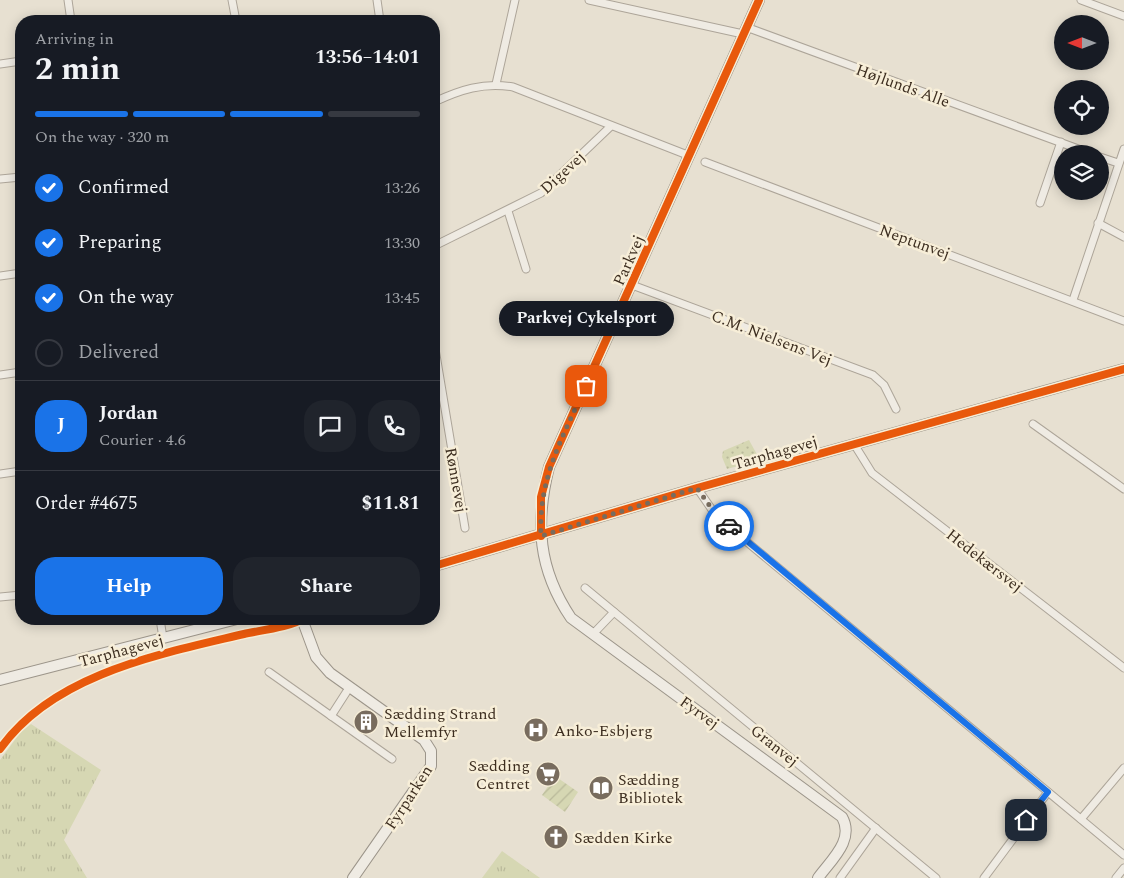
<!DOCTYPE html>
<meta charset="utf-8">
<style>
body{margin:0;font-family:Spectral,serif;background:#20242c;color:#f1f3f6;height:100vh;display:flex;flex-direction:column;font-size:19px;white-space:nowrap}
*{box-sizing:border-box;margin:0}
p{font-size:16px;color:#9ea1a6}
.icon{flex:none;width:28px;height:28px;fill:none;stroke:currentColor;stroke-width:2;stroke-linecap:round;stroke-linejoin:round}
.map{position:relative;flex:1;overflow:hidden}
.side{position:absolute;left:15px;top:15px;width:425px;height:610px;display:flex;flex-direction:column;background:#171b24;border-radius:20px;box-shadow:0 2px 12px #0003}
.side>*{flex:none}
.needle{width:32px;rotate:270deg}
.controls{position:absolute;left:1054px;top:15px;display:grid;gap:10px}
.controls a{display:grid;place-items:center;width:55px;height:55px;border-radius:50%;background:#171b24;box-shadow:0 2px 12px #0003;font-size:25px}
.pin{position:absolute;display:grid;place-items:center;width:42px;height:42px;color:#fff;margin:-21px;border-radius:10px;box-shadow:0 2px 8px #0006}
.courier{position:absolute;display:grid;place-items:center;width:50px;height:50px;margin:-25px;border:4px solid #1a73e8;border-radius:50%;background:#fff;color:#222;box-shadow:0 1px 6px #0007}
.bubble{position:absolute;height:35px;border-radius:18px;background:#171b24;box-shadow:0 2px 12px #0003;font-size:16px;font-weight:700;line-height:35px;text-align:center}
.headline em{font-style:normal;font-weight:700}
.headline div{display:flex;flex-direction:column-reverse}
.headline{display:flex;align-items:center;justify-content:space-between;height:85px;padding:0 20px}
h1{font-size:32px;font-weight:700;line-height:38px}
.bar{display:grid;grid-template-columns:repeat(4,1fr);gap:8px 5px;align-content:center;height:60px;padding:0 20px}
.bar i{height:6px;border-radius:4px;background:#363941}
.bar .current{background:#1a73e8}
.bar p{grid-column:span 4}
.line{display:flex;align-items:center;gap:12px;padding:0 20px;border-top:1px solid #363941}
.line div{flex:1}
.round{display:grid;place-items:center;flex:none;width:52px;height:52px;border-radius:20px;background:#20242c}
ol{padding:0 20px;list-style:none}
li{display:flex;align-items:center;gap:15px;height:55px}
li p{margin-inline-start:auto}
li .icon{padding:5px;border-radius:50%;background:#1a73e8;color:#fff;stroke-width:4}
li:last-child{color:#9ea1a6}
li i{width:28px;height:28px;border:2px solid #363941;border-radius:50%}
.cta{display:flex;gap:10px;margin-top:auto;padding:10px 20px}
.cta a{flex:1;height:58px;border-radius:20px;background:#1a73e8;color:#fff;font-size:20px;font-weight:700;line-height:58px;text-align:center}
.cta a+a{background:#20242c;color:#f1f3f6}
.map>svg:first-child{display:block}
.grass{fill:url(#grass-dots)}
.park{fill:url(#park-tufts)}
.garden{fill:url(#garden-furrows)}
.lines{fill:none;stroke-linecap:round;stroke-linejoin:round}
.street-casing{stroke:#ada599;stroke-width:9}
.secondary-casing{stroke:#9c958a;stroke-width:12}
.street{stroke:#efebe3;stroke-width:7}
.secondary{stroke:#efebe3;stroke-width:10}
.cycleway-casing{stroke:#f7eed8;stroke-width:11}
.cycleway{stroke:#e8590c;stroke-width:8}
.done{stroke:#786c5e;stroke-width:5;stroke-dasharray:0 9}
.route{stroke:#1a73e8;stroke-width:6}
.labels{text-anchor:middle;stroke-width:5;stroke-linejoin:round;paint-order:stroke}
.street-label{font-size:16px;fill:#3d2e20;stroke:#f7eed8}
.poi-label{font-size:16px;fill:#3d2e20;stroke:#f7eed8;text-anchor:start}
</style>
<div class="map">
<svg width="1124" height="878" viewBox="0 0 1124 878">
<defs>
<pattern id="grass-dots" width="8" height="8" patternUnits="userSpaceOnUse" patternTransform="scale(1.25)"><rect width="8" height="8" fill="#d6d7b3"/><path d="M2 2h.1M6 6h.1" fill="none" stroke="#b9b99a" stroke-width="1.8" stroke-linecap="round"/></pattern>
<pattern id="park-tufts" width="24" height="20" patternUnits="userSpaceOnUse" patternTransform="scale(1.25)"><rect width="24" height="20" fill="#d6d7b3"/><path d="M3 7l-1-3M5 7V3M7 7l1-3M15 17l-1-3M17 17v-4M19 17l1-3" fill="none" stroke="#b9b99a"/></pattern>
<pattern id="garden-furrows" width="10" height="10" patternUnits="userSpaceOnUse" patternTransform="scale(1.25)"><rect width="10" height="10" fill="#d6d7b3"/><path d="M-1 1l2-2M0 10L10 0M9 11l2-2" fill="none" stroke="#b9b99a"/></pattern>
</defs>
<rect width="100%" height="100%" fill="#e7e0d1"/>
<path class="grass" d="M749 440 760 460 727 469 722 457 723 451Z"/>
<g class="park">
<path d="M31 724 101 770 64 840 87 878H0V760L20 733Z"/>
<path d="M502 851 540 878H482Z"/>
</g>
<path class="garden" d="M555 776 578 792 565 812 542 795Z"/>
<g class="lines">
<defs>
<g id="street">
<path d="M68 0 71 21"/>
<path d="M232 0 236 21"/>
<path d="M377 0 380 21"/>
<path d="M589 0 743 34"/>
<path d="M1081 0 1124 16"/>
<path d="M746 27 1092 154"/>
<path d="M0 64 21 61"/>
<path d="M496 84 515 0"/>
<path d="M434 102C460 90 483 82 513 87L690 156"/>
<path d="M1100 157 1118 163"/>
<path d="M705 162 1124 321"/>
<path d="M0 179 21 177"/>
<path d="M1040 203 1061 142"/>
<path d="M508 211 526 269"/>
<path d="M1098 223 1124 237"/>
<path d="M434 246 541 193 611 126"/>
<path d="M0 276 21 273"/>
<path d="M632 285 873 375 884 385 896 409"/>
<path d="M1073 300 1124 149"/>
<path d="M434 343 465 528"/>
<path d="M0 375 21 372"/>
<path d="M1033 424 1124 489"/>
<path d="M854 444 872 473 1124 668"/>
<path d="M0 474 21 471"/>
<path d="M697 488 717 517 1124 855"/>
<path d="M585 588 936 878"/>
<path d="M0 597 21 595"/>
<path d="M160 619 163 638"/>
<path d="M593 634 614 612"/>
<path d="M269 672 392 759"/>
<path d="M331 716 349 688"/>
<path d="M1081 819 1124 768"/>
<path d="M840 878 876 828"/>
<path d="M984 878 1048 792"/>
<path d="M1116 878 1124 868"/>
</g>
<g id="secondary">
<path d="M759 0 549 467C535 523 538 569 571 618L842 817C855 840 831 860 818 878"/>
<path d="M434 566 697 488 1124 369"/>
<path d="M302 619 316 657 330 673 424 740 431 751V766L353 878"/>
<path d="M0 680 237 619"/>
</g>
</defs>
<use href="#street" class="street-casing"/>
<use href="#secondary" class="secondary-casing"/>
<use href="#street" class="street"/>
<use href="#secondary" class="secondary"/>
<defs>
<g id="cycleway">
<path d="M541 536V497L549 467 759 0"/>
<path d="M434 566 697 488 1124 369"/>
<path d="M0 749C53 674 160 654 244 634 257 631 294 626 302 619"/>
</g>
</defs>
<use href="#cycleway" class="cycleway-casing"/>
<use href="#cycleway" class="cycleway"/>
</g>
<g class="lines">
<path class="done" d="M586 386C563 436 538 479 541 536L697 488 717 516 729 526"/>
<path class="route" d="M729 526 1048 792 1026 820"/>
</g>
<defs>
<symbol id="building-disc" viewBox="-11 -11 22 22"><circle r="9.5" fill="#786c5e" stroke="#f7eed8"/><path d="M-4-6H4V6H1V3H-1V6H-4ZM-2.5-4.3h1.7v1.8h-1.7ZM.8-4.3h1.7v1.8H.8ZM-2.5-1h1.7V.8h-1.7ZM.8-1h1.7V.8H.8Z" fill="#fff"/></symbol>
<symbol id="hospital-disc" viewBox="-11 -11 22 22"><circle r="9.5" fill="#786c5e" stroke="#f7eed8"/><path d="M-5-5h3v3.5h4V-5h3V5h-3V1.5h-4V5h-3Z" fill="#fff"/></symbol>
<symbol id="supermarket-disc" viewBox="-11 -11 22 22"><circle r="9.5" fill="#786c5e" stroke="#f7eed8"/><path d="M-6-5.5h2.5l.6 2H6L4.5 2H-2.5L-4.4-4H-6ZM-1.5 3.2a1.3 1.3 0 1 0 .1 0ZM3 3.2a1.3 1.3 0 1 0 .1 0Z" fill="#fff"/></symbol>
<symbol id="library-disc" viewBox="-11 -11 22 22"><circle r="9.5" fill="#786c5e" stroke="#f7eed8"/><path d="M-6-4Q-3-5.5-.7-3.5V5Q-3 3-6 4ZM6-4Q3-5.5 .7-3.5V5Q3 3 6 4Z" fill="#fff"/></symbol>
<symbol id="church-disc" viewBox="-11 -11 22 22"><circle r="9.5" fill="#786c5e" stroke="#f7eed8"/><path d="M-1.2-6h2.4v3.5h3.3v2.4h-3.3V6h-2.4V-.1h-3.3v-2.4h3.3Z" fill="#fff"/></symbol>
</defs>
<g fill-rule="evenodd">
<use href="#building-disc" x="352" y="708" width="28" height="28"/>
<use href="#hospital-disc" x="522" y="716" width="28" height="28"/>
<use href="#supermarket-disc" x="534" y="760" width="28" height="28"/>
<use href="#library-disc" x="587" y="774" width="28" height="28"/>
<use href="#church-disc" x="542" y="823" width="28" height="28"/>
</g>
<g class="labels">
<g class="street-label">
<text transform="translate(903 85) rotate(20)" y="6">Højlunds Alle</text>
<text transform="translate(562 172) rotate(-43)" y="6">Digevej</text>
<text transform="translate(915 241) rotate(20)" y="6">Neptunvej</text>
<text transform="translate(628 260) rotate(-66)" y="6">Parkvej</text>
<text transform="translate(772 337) rotate(21)" y="6">C.M. Nielsens Vej</text>
<text transform="translate(775 452) rotate(-16)" y="6">Tarphagevej</text>
<text transform="translate(457 480) rotate(80)" y="6">Rønnevej</text>
<text transform="translate(985 560) rotate(38)" y="6">Hedekærsvej</text>
<text transform="translate(121 650) rotate(-15)" y="6">Tarphagevej</text>
<text transform="translate(700 712) rotate(36)" y="6">Fyrvej</text>
<text transform="translate(775 745) rotate(39)" y="6">Granvej</text>
<text transform="translate(408 797) rotate(-57)" y="6">Fyrparken</text>
</g>
<g class="poi-label">
<text x="384" y="719">Sædding Strand<tspan x="384" dy="18">Mellemfyr</tspan></text>
<text x="554" y="736">Anko-Esbjerg</text>
<text x="530" y="771" text-anchor="end">Sædding<tspan x="530" dy="18">Centret</tspan></text>
<text x="618" y="785">Sædding<tspan x="618" dy="18">Bibliotek</tspan></text>
<text x="574" y="843">Sædden Kirke</text>
</g>
</g>
</svg>
<div class="controls">
<a><svg class="needle" viewBox="-14 -14 28 28"><path d="M0-13l5 13h-10z" fill="#e53935"/><path d="M0 13l5-13h-10z" fill="#9ea1a6"/></svg></a>
<a><svg class="icon" aria-label="locate" viewBox="0 0 24 24"><circle cx="12" cy="12" r="6"/><path d="M12 2v4M12 18v4M2 12h4M18 12h4"/></svg></a>
<a><svg class="icon" aria-label="layers" viewBox="0 0 24 24"><path d="M12 4l9 5-9 5-9-5zM3 14l9 5 9-5"/></svg></a>
</div>
<div class="pin" style="left:586px;top:386px;background:#ea580c"><svg class="icon" aria-label="bag" viewBox="0 0 24 24"><path d="M5 8h14l-1 12H6zM9 8a3 3 0 0 1 6 0"/></svg></div>
<div class="pin" style="left:1026px;top:820px;background:#1f2937"><svg class="icon" aria-label="home" viewBox="0 0 24 24"><path d="M3 11l9-7 9 7M6 9v11h12V9"/></svg></div>
<div class="courier" style="left:729px;top:526px"><svg class="icon" aria-label="car" viewBox="0 0 24 24"><path d="M5 17H2v-5l4-1 3-4h7l3 4 3 1v5h-3M9 17h6M6 11h13"/><circle cx="7" cy="17" r="2"/><circle cx="17" cy="17" r="2"/></svg></div>
<div class="bubble" style="left:499px;top:301px;width:175px">Parkvej Cykelsport</div>
<section class="side">
<div class="headline"><div><h1>2 min</h1><p>Arriving in</p></div><em>13:56–14:01</em></div>
<div class="bar"><i class="current"></i><i class="current"></i><i class="current"></i><i></i><p>On the way · 320 m</p></div>
<ol>
<li><svg class="icon" aria-label="check" viewBox="0 0 24 24"><path d="M5 12l5 5 9-10"/></svg>Confirmed<p>13:26</p></li>
<li><svg class="icon" aria-label="check" viewBox="0 0 24 24"><path d="M5 12l5 5 9-10"/></svg>Preparing<p>13:30</p></li>
<li><svg class="icon" aria-label="check" viewBox="0 0 24 24"><path d="M5 12l5 5 9-10"/></svg>On the way<p>13:45</p></li>
<li><i></i>Delivered</li>
</ol>
<div class="line" style="height:90px"><b class="round" style="background:#1a73e8;color:#fff">J</b><div><b>Jordan</b><p>Courier · 4.6</p></div><a class="round"><svg class="icon" aria-label="chat" viewBox="0 0 24 24"><path d="M4 5h16v11H9l-5 4z"/></svg></a><a class="round"><svg class="icon" aria-label="phone" viewBox="0 0 24 24"><path d="M5 4h4l2 5-3 2q2 4 5 5l2-3 5 2v4C11 20 4 13 5 4z"/></svg></a></div>
<div class="line" style="height:65px"><div>Order #4675</div><b>$11.81</b></div>
<div class="cta"><a>Help</a><a>Share</a></div>
</section>
</div>
